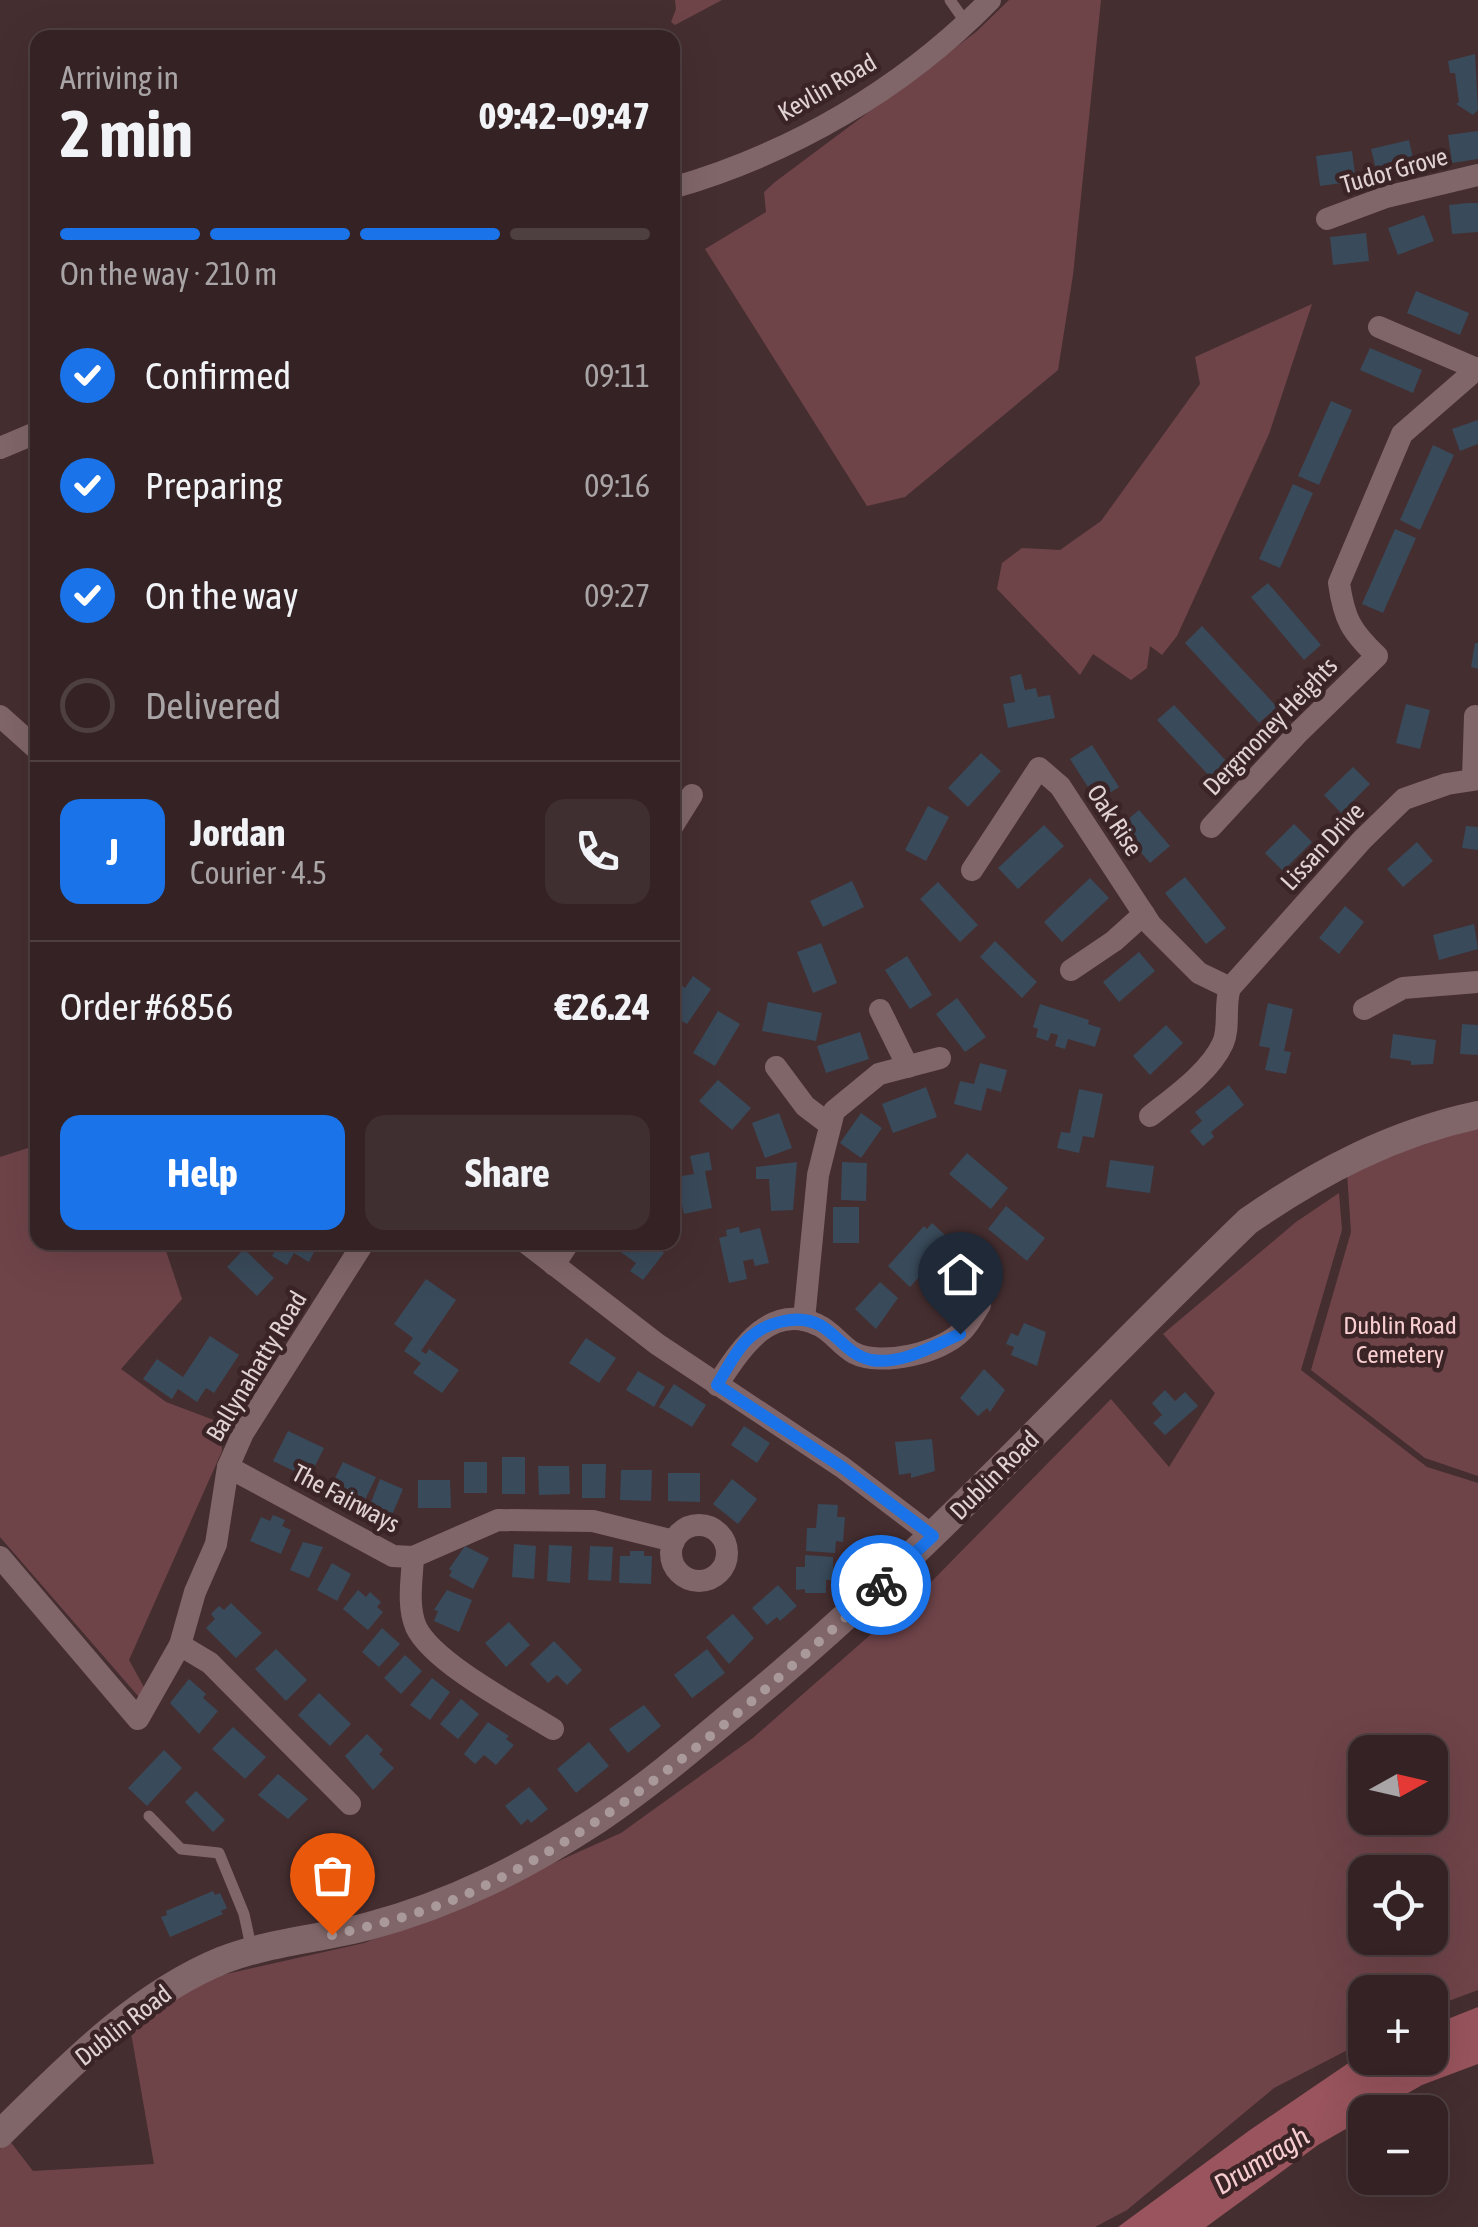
<!DOCTYPE html>
<meta charset="utf-8">
<style>
body{margin:0;font-family:"Asap Condensed",sans-serif;background:#3f2f31;color:#f1f3f6;height:100vh;display:flex;flex-direction:column;font-size:38px;white-space:nowrap}
*{box-sizing:border-box;margin:0}
p{font-size:32px;color:#a9a4a6}
.icon{flex:none;width:55px;height:55px;fill:none;stroke:currentColor;stroke-width:2;stroke-linecap:round;stroke-linejoin:round}
.map{position:relative;flex:1;overflow:hidden}
.sheet{position:absolute;left:30px;top:30px;width:650px;height:1220px;display:flex;flex-direction:column;background:#342224;border-radius:20px;box-shadow:0 10px 40px #0002,0 0 0 2px #4e3f41}
.sheet>*{flex:none}
.needle{width:65px;rotate:82deg}
.tools{position:absolute;left:1348px;top:1735px;display:grid;gap:20px}
.tools a{display:grid;place-items:center;width:100px;height:100px;border-radius:20px;background:#342224;box-shadow:0 10px 40px #0002,0 0 0 2px #4e3f41;font-size:50px}
.pin{position:absolute;display:grid;place-items:center;width:85px;height:85px;color:#fff;margin:-102px -42px;border-radius:50% 50% 50% 0;rotate:-45deg;box-shadow:0 0 10px #0007}
.pin .icon{rotate:45deg}
.courier{position:absolute;display:grid;place-items:center;width:100px;height:100px;margin:-50px;border:8px solid #1a73e8;border-radius:50%;background:#fff;color:#222;box-shadow:0 2px 12px #0007}
.headline em{font-style:normal;font-weight:700}
.headline div{display:flex;flex-direction:column-reverse}
.headline{display:flex;align-items:center;justify-content:space-between;height:170px;padding:0 30px}
h1{font-size:65px;font-weight:700;line-height:75px}
.bar{display:grid;grid-template-columns:repeat(4,1fr);gap:15px 10px;align-content:center;height:120px;padding:0 30px}
.bar i{height:12px;border-radius:8px;background:#4e3f41}
.bar .active{background:#1a73e8}
.bar p{grid-column:span 4}
.line{display:flex;align-items:center;gap:25px;padding:0 30px;border-top:2px solid #4e3f41}
.line div{flex:1}
.round{display:grid;place-items:center;flex:none;width:105px;height:105px;border-radius:20px;background:#3f2f31}
ol{padding:0 30px;list-style:none}
li{display:flex;align-items:center;gap:30px;height:110px}
li p{margin-inline-start:auto}
li .icon{padding:10px;border-radius:50%;background:#1a73e8;color:#fff;stroke-width:4}
li:last-child{color:#a9a4a6}
li i{width:55px;height:55px;border:5px solid #4e3f41;border-radius:50%}
.button{display:flex;gap:20px;margin-top:auto;padding:20px 30px}
.button a{flex:1;height:115px;border-radius:20px;background:#1a73e8;color:#fff;font-size:40px;font-weight:700;line-height:115px;text-align:center}
.button a+a{background:#3f2f31;color:#f1f3f6}
.map>svg:first-child{display:block}
.green{fill:#6f4449;fill-rule:evenodd}
.water{fill:#99545d}
.building{fill:#394a5a}
.lines{fill:none;stroke-linecap:round;stroke-linejoin:round}
.service{stroke:#816669;stroke-width:11}
.minor{stroke:#816669;stroke-width:22}
.tertiary{stroke:#816669;stroke-width:28}
.done{stroke:#aa999a;stroke-width:10;stroke-dasharray:0 18}
.route{stroke:#1a73e8;stroke-width:12}
.labels{text-anchor:middle;stroke-width:9;stroke-linejoin:round;paint-order:stroke}
.street-label{font-size:25px;fill:#e1d2d3;stroke:#3a2426}
.park-label{font-size:25px;fill:#f9ced1;stroke:#3a2426}
.water-label{font-size:28px;font-style:italic;fill:#f7ccd0;stroke:#3a2426}
</style>
<div class="map">
<svg width="1478" height="2227" viewBox="0 0 1478 2227">
<rect width="100%" height="100%" fill="#452e30"/>
<g class="green">
<path d="M675 0H722L675 25 671 22 676 9Z"/>
<path d="M1009 0H1101L1073 275 1058 370 905 497 867 506 705 249 766 212 764 192 775 182 976 32Z"/>
<path d="M1312 304 1269 434 1177 636 1162 655 1150 646 1147 668 1131 680 1093 654 1080 675 997 589 1002 563 1022 548 1060 550 1101 521 1200 384 1195 357Z"/>
<path d="M1478 1125V1476L1425 1458 1311 1370 1351 1232 1347 1172 1397 1150Z"/>
<path d="M37 1145 38 1242H163L182 1299 121 1369 166 1402 219 1422 222 1451 129 1660 146 1691 139 1697 0 1537V1157Z"/>
<path d="M1339 1193 1342 1230 1301 1370 1427 1467 1478 1483V1990L1430 2008V1992H1365V2041L1274 2088 1127 2210 1095 2227H0V2149L9 2140 33 2171 154 2164 130 2027 180 1995 222 1975 364 1943 440 1914 621 1833 753 1738 934 1579 1111 1399 1169 1467 1215 1393 1163 1334 1296 1222ZM1365 1752H1430V1818H1365ZM1365 1872H1430V1938H1365Z"/>
</g>
<path class="water" d="M1478 2007V2064L1422 2085 1375 2112H1365V2118L1318 2145 1206 2227H1118L1250 2130 1350 2062 1365 2055V2058H1430V2026Z"/>
<g class="building">
<path d="M1475 54 1478 110 1473 115 1456 104 1459 102 1455 73H1450L1448 61Z"/>
<path d="M1478 131V159L1452 163 1448 135Z"/>
<path d="M1409 140 1415 167 1378 177 1371 149Z"/>
<path d="M1352 151 1356 181 1320 186 1316 156Z"/>
<path d="M1468 203H1478V232L1452 234 1449 205Z"/>
<path d="M1424 215 1434 241 1398 255 1388 228Z"/>
<path d="M1366 233 1369 261 1333 265 1330 237Z"/>
<path d="M1416 291 1469 313 1460 335 1407 313Z"/>
<path d="M1370 348 1422 370 1413 393 1360 370Z"/>
<path d="M1331 401 1352 410 1319 485 1298 476Z"/>
<path d="M1478 420V444L1460 451 1452 429Z"/>
<path d="M1433 445 1454 455 1420 530 1400 520Z"/>
<path d="M1293 484 1313 493 1280 568 1259 559Z"/>
<path d="M1395 529 1416 538 1383 613 1362 604Z"/>
<path d="M1268 583 1321 645 1304 660 1251 597Z"/>
<path d="M1202 626 1277 707 1259 723 1185 643Z"/>
<path d="M1475 643H1478V669L1471 667Z"/>
<path d="M1021 674 1025 690 1036 688 1038 697 1050 695 1055 718 1008 728 1003 704 1015 702 1010 677Z"/>
<path d="M1406 704 1430 710 1420 749 1396 743Z"/>
<path d="M1174 705 1230 765 1213 780 1157 720Z"/>
<path d="M1092 745 1119 787 1097 801 1070 759Z"/>
<path d="M981 753 1001 771 968 807 948 788Z"/>
<path d="M1353 767 1370 784 1341 813 1324 795Z"/>
<path d="M928 806 949 817 926 861 905 850Z"/>
<path d="M1139 810 1170 846 1150 863 1119 827Z"/>
<path d="M1294 824 1312 842 1283 871 1265 853Z"/>
<path d="M1044 825 1064 846 1018 889 998 868Z"/>
<path d="M1466 826 1478 827V850L1462 848Z"/>
<path d="M1417 842 1433 861 1403 887 1387 869Z"/>
<path d="M1185 877 1226 928 1206 944 1165 893Z"/>
<path d="M1090 878 1109 898 1062 942 1044 922Z"/>
<path d="M852 881 864 907 823 927 810 901Z"/>
<path d="M938 882 978 925 960 942 920 899Z"/>
<path d="M1345 906 1364 922 1339 954 1319 938Z"/>
<path d="M1474 924 1478 949 1439 960 1433 935Z"/>
<path d="M995 941 1037 982 1022 998 980 957Z"/>
<path d="M821 943 837 983 813 993 797 952Z"/>
<path d="M1139 952 1155 971 1119 1002 1103 982Z"/>
<path d="M907 956 932 995 910 1009 885 970Z"/>
<path d="M693 976 711 989 687 1024 672 1015 675 1002 672 991 678 983 685 988Z"/>
<path d="M957 998 986 1037 965 1052 936 1014Z"/>
<path d="M768 1002 822 1013 816 1041 762 1031Z"/>
<path d="M1268 1003 1293 1009 1284 1051 1291 1052 1286 1074 1265 1070 1270 1048 1259 1046Z"/>
<path d="M1040 1004 1089 1020 1088 1024 1101 1028 1095 1047 1068 1039 1065 1049 1055 1046 1058 1035 1051 1033 1048 1041 1036 1037 1038 1029 1033 1027Z"/>
<path d="M718 1011 740 1024 715 1066 693 1053Z"/>
<path d="M1462 1024 1478 1025V1055L1460 1054Z"/>
<path d="M1166 1025 1183 1043 1150 1075 1133 1056Z"/>
<path d="M860 1032 869 1059 826 1073 817 1046Z"/>
<path d="M1393 1034 1436 1040 1433 1064 1411 1065V1061L1390 1058Z"/>
<path d="M980 1063 1007 1070 1001 1092 987 1088 981 1111 954 1104 960 1081 974 1084Z"/>
<path d="M718 1080 751 1108 732 1130 699 1101Z"/>
<path d="M1229 1085 1244 1105 1211 1132 1214 1137 1203 1146 1190 1131 1202 1121 1195 1112Z"/>
<path d="M926 1087 937 1117 893 1133 882 1104Z"/>
<path d="M1079 1089 1103 1094 1094 1138 1083 1136 1079 1153 1057 1148 1061 1132 1070 1133Z"/>
<path d="M779 1113 792 1148 765 1158 752 1123Z"/>
<path d="M861 1113 882 1128 861 1158 840 1143Z"/>
<path d="M709 1152 712 1170 705 1171 712 1208 684 1214 676 1177 694 1174 690 1156Z"/>
<path d="M967 1153 1008 1188 991 1209 949 1174Z"/>
<path d="M1110 1160 1154 1166 1150 1193 1106 1187Z"/>
<path d="M797 1162 793 1210 771 1211 769 1179H756V1167Z"/>
<path d="M842 1162 867 1163 866 1201 841 1200Z"/>
<path d="M1006 1206 1045 1238 1027 1261 988 1229Z"/>
<rect x="833" y="1207" width="26" height="36"/>
<path d="M932 1223 945 1235 946 1247 931 1264 936 1270 926 1281 920 1276 910 1287 888 1266 924 1226 927 1229Z"/>
<path d="M739 1227 740 1233 760 1228 769 1263 755 1266 753 1259 743 1261 747 1279 729 1283 719 1238 727 1236 726 1230Z"/>
<path d="M280 1242H324L320 1250 316 1248 309 1262 294 1253 287 1265 272 1256Z"/>
<path d="M612 1242H649L664 1253 643 1280 630 1271 636 1263 611 1245Z"/>
<path d="M244 1249 274 1278 257 1296 227 1267Z"/>
<path d="M426 1279 456 1300 421 1351 426 1354 429 1349 459 1370 442 1393 413 1373 421 1363 404 1351 413 1338 394 1324Z"/>
<path d="M880 1282 898 1298 876 1329 855 1309Z"/>
<path d="M1024 1323 1046 1332 1037 1366 1011 1355 1014 1347 1006 1344 1011 1333 1018 1336Z"/>
<path d="M210 1336 239 1355 214 1393 206 1388 197 1402 178 1389 172 1399 143 1379 157 1359 183 1377Z"/>
<path d="M586 1338 616 1358 599 1383 569 1363Z"/>
<path d="M984 1369 1005 1390 990 1412 987 1408 978 1416 960 1398Z"/>
<path d="M638 1371 665 1387 654 1407 626 1390Z"/>
<path d="M674 1384 706 1405 692 1427 659 1407Z"/>
<path d="M1165 1390 1175 1401 1185 1392 1198 1406 1165 1435 1153 1423 1162 1415 1152 1403Z"/>
<path d="M744 1426 770 1443 757 1463 731 1445Z"/>
<path d="M288 1431 324 1448 309 1478 273 1461Z"/>
<path d="M932 1439 935 1471 911 1478V1473L899 1475 895 1442Z"/>
<rect x="502" y="1457" width="23" height="37"/>
<path d="M343 1462 376 1477 363 1504 330 1488Z"/>
<rect x="464" y="1462" width="23" height="31"/>
<path d="M582 1464H606L605 1498H582Z"/>
<path d="M538 1466H569L570 1494 539 1495Z"/>
<path d="M621 1470H652L651 1501 620 1500Z"/>
<path d="M668 1473H700V1502L668 1501Z"/>
<path d="M380 1479 403 1489 389 1522 367 1513Z"/>
<path d="M732 1479 757 1499 738 1524 713 1504Z"/>
<path d="M418 1480H450L451 1508H418Z"/>
<path d="M818 1504 838 1505 837 1517H845L843 1542 836 1541 835 1553 806 1551 807 1528H816Z"/>
<path d="M273 1515 285 1520 282 1526 291 1530 281 1554 250 1541 261 1517 270 1521Z"/>
<path d="M303 1542 323 1547 309 1578 290 1570Z"/>
<path d="M514 1544 536 1546 534 1579 512 1577Z"/>
<path d="M549 1545 572 1546 570 1583 547 1581Z"/>
<path d="M465 1546 489 1558 473 1589 449 1576 452 1571 449 1569Z"/>
<path d="M590 1546 613 1547 611 1581 588 1580Z"/>
<path d="M630 1551H644V1556H652L651 1584 619 1583 620 1556H630Z"/>
<path d="M805 1555 833 1557V1580H826V1593H805V1589L796 1590V1567H805Z"/>
<path d="M332 1563 351 1574 337 1601 317 1590Z"/>
<path d="M778 1585 797 1606 780 1621 777 1617 767 1625 752 1608Z"/>
<path d="M358 1590 366 1597 370 1592 381 1602 377 1607 383 1612 368 1630 343 1609Z"/>
<path d="M447 1590 472 1600 459 1632 434 1621 438 1611 434 1610Z"/>
<path d="M231 1603 262 1633 236 1658 206 1628 215 1619 211 1614 219 1606 224 1610Z"/>
<path d="M733 1614 754 1638 729 1664 706 1637Z"/>
<path d="M509 1622 530 1645 506 1667 485 1643Z"/>
<path d="M382 1628 400 1644 379 1667 362 1652Z"/>
<path d="M554 1641 582 1670 567 1685 557 1675 548 1683 530 1664Z"/>
<path d="M276 1649 307 1680 286 1701 255 1669Z"/>
<path d="M707 1649 725 1673 692 1698 674 1675Z"/>
<path d="M405 1655 422 1671 401 1694 384 1678Z"/>
<path d="M432 1678 450 1692 430 1720 410 1705Z"/>
<path d="M189 1679 206 1694 203 1698 218 1711 199 1734 170 1703Z"/>
<path d="M319 1693 351 1724 330 1746 298 1715Z"/>
<path d="M461 1699 479 1714 458 1739 440 1724Z"/>
<path d="M644 1705 661 1726 628 1753 609 1729Z"/>
<path d="M488 1722 509 1736 506 1739 514 1745 496 1765 484 1755 475 1764 464 1754Z"/>
<path d="M233 1727 266 1757 245 1779 212 1749Z"/>
<path d="M367 1734 383 1750 379 1754 394 1768 373 1790 345 1756Z"/>
<path d="M589 1742 609 1766 576 1793 557 1769Z"/>
<path d="M164 1750 182 1768 147 1806 128 1788Z"/>
<path d="M278 1774 308 1799 288 1819 258 1795Z"/>
<path d="M529 1787 548 1809 531 1823 528 1819 521 1825 505 1806Z"/>
<path d="M196 1791 225 1820 213 1832 185 1802Z"/>
<path d="M213 1891 215 1895 220 1893 227 1908 221 1911 223 1914 170 1937 161 1917 167 1915 166 1911Z"/>
</g>
<g class="lines">
<g class="service">
<path d="M950 0 966 23"/>
<path d="M149 1816 181 1849 219 1853 244 1914 252 1951"/>
</g>
<g class="minor">
<path d="M672 188C791 154 903 89 990 0"/>
<path d="M1327 219 1386 197 1478 175"/>
<path d="M1379 327 1477 369"/>
<path d="M0 448 38 432"/>
<path d="M0 716 38 750"/>
<path d="M1473 778 1475 716"/>
<path d="M672 827 692 795"/>
<path d="M1211 827 1299 732 1377 656C1351 631 1344 619 1339 583L1402 434 1478 368"/>
<path d="M972 870 1039 768 1060 786 1151 925 1199 973 1230 988"/>
<path d="M1071 970 1114 941 1144 914"/>
<path d="M1364 1009 1403 988 1478 982"/>
<path d="M880 1010 908 1067"/>
<path d="M776 1067 805 1106 830 1125"/>
<path d="M1150 1116C1174 1097 1210 1072 1223 1043 1230 1027 1224 1005 1230 988L1362 840 1404 799 1447 784 1478 779"/>
<path d="M525 1242 657 1344 842 1467 933 1536"/>
<path d="M554 1265 569 1242"/>
<path d="M804 1320 818 1175 834 1111 879 1074 940 1058"/>
<path d="M717 1385C739 1352 769 1301 818 1325 832 1331 841 1346 854 1353 881 1367 941 1353 962 1331 969 1324 974 1314 980 1305"/>
<path d="M228 1467 393 1556 413 1557 498 1520 593 1521 674 1541"/>
<circle cx="699" cy="1553" r="28"/>
<path d="M0 1557 138 1719 180 1645 195 1592 216 1544 228 1467 243 1433 364 1242"/>
<path d="M413 1557C412 1579 407 1606 416 1627 433 1663 518 1707 553 1729"/>
<path d="M180 1645 210 1663 350 1804"/>
</g>
<path class="tertiary" d="M0 2134C66 2069 135 1996 223 1960 270 1942 320 1939 369 1926 452 1904 525 1867 597 1820 645 1788 690 1750 734 1713 918 1563 1077 1386 1248 1221 1319 1172 1393 1133 1478 1115"/>
</g>
<g class="lines">
<path class="done" d="M332 1935C381 1924 432 1911 478 1889 627 1819 760 1696 881 1585"/>
<path class="route" d="M881 1585 933 1536 842 1467 717 1385C726 1371 735 1351 748 1339 765 1323 797 1313 820 1325 839 1336 848 1355 871 1360 902 1365 933 1346 960 1334"/>
</g>
<g class="labels">
<g class="street-label">
<text transform="translate(827 87) rotate(-30)" y="9">Kevlin Road</text>
<text transform="translate(1394 170) rotate(-16)" y="9">Tudor Grove</text>
<text transform="translate(1270 726) rotate(-46)" y="9">Dergmoney Heights</text>
<text transform="translate(1115 820) rotate(57)" y="9">Oak Rise</text>
<text transform="translate(1322 846) rotate(-47)" y="9">Lissan Drive</text>
<text transform="translate(256 1366) rotate(-59)" y="9">Ballynahatty Road</text>
<text transform="translate(994 1475) rotate(-45)" y="9">Dublin Road</text>
<text transform="translate(346 1498) rotate(28)" y="9">The Fairways</text>
<text transform="translate(123 2025) rotate(-38)" y="9">Dublin Road</text>
</g>
<g class="park-label">
<text x="1400" y="1334">Dublin Road<tspan x="1400" dy="29">Cemetery</tspan></text>
</g>
<g class="water-label">
<text transform="translate(1261 2160) rotate(-31)" y="10">Drumragh</text>
</g>
</g>
</svg>
<div class="tools">
<a><svg class="needle" viewBox="-14 -14 28 28"><path d="M0-13l5 13h-10z" fill="#e53935"/><path d="M0 13l5-13h-10z" fill="#a9a4a6"/></svg></a>
<a><svg class="icon" aria-label="locate" viewBox="0 0 24 24"><circle cx="12" cy="12" r="6"/><path d="M12 2v4M12 18v4M2 12h4M18 12h4"/></svg></a>
<a>+</a>
<a>−</a>
</div>
<div class="pin" style="left:332px;top:1935px;background:#ea580c"><svg class="icon" aria-label="bag" viewBox="0 0 24 24"><path d="M5 8h14l-1 12H6zM9 8a3 3 0 0 1 6 0"/></svg></div>
<div class="pin" style="left:960px;top:1334px;background:#1f2937"><svg class="icon" aria-label="home" viewBox="0 0 24 24"><path d="M3 11l9-7 9 7M6 9v11h12V9"/></svg></div>
<div class="courier" style="left:881px;top:1585px"><svg class="icon" aria-label="bike" viewBox="0 0 24 24"><circle cx="6" cy="16" r="4"/><circle cx="18" cy="16" r="4"/><path d="M6 16l4-8h5l3 8M10 8l3 8H6M13 5h3"/></svg></div>
<section class="sheet">
<div class="headline"><div><h1>2 min</h1><p>Arriving in</p></div><em>09:42–09:47</em></div>
<div class="bar"><i class="active"></i><i class="active"></i><i class="active"></i><i></i><p>On the way · 210 m</p></div>
<ol>
<li><svg class="icon" aria-label="check" viewBox="0 0 24 24"><path d="M5 12l5 5 9-10"/></svg>Confirmed<p>09:11</p></li>
<li><svg class="icon" aria-label="check" viewBox="0 0 24 24"><path d="M5 12l5 5 9-10"/></svg>Preparing<p>09:16</p></li>
<li><svg class="icon" aria-label="check" viewBox="0 0 24 24"><path d="M5 12l5 5 9-10"/></svg>On the way<p>09:27</p></li>
<li><i></i>Delivered</li>
</ol>
<div class="line" style="height:180px"><b class="round" style="background:#1a73e8;color:#fff">J</b><div><b>Jordan</b><p>Courier · 4.5</p></div><a class="round"><svg class="icon" aria-label="phone" viewBox="0 0 24 24"><path d="M5 4h4l2 5-3 2q2 4 5 5l2-3 5 2v4C11 20 4 13 5 4z"/></svg></a></div>
<div class="line" style="height:130px"><div>Order #6856</div><b>€26.24</b></div>
<div class="button"><a>Help</a><a>Share</a></div>
</section>
</div>
